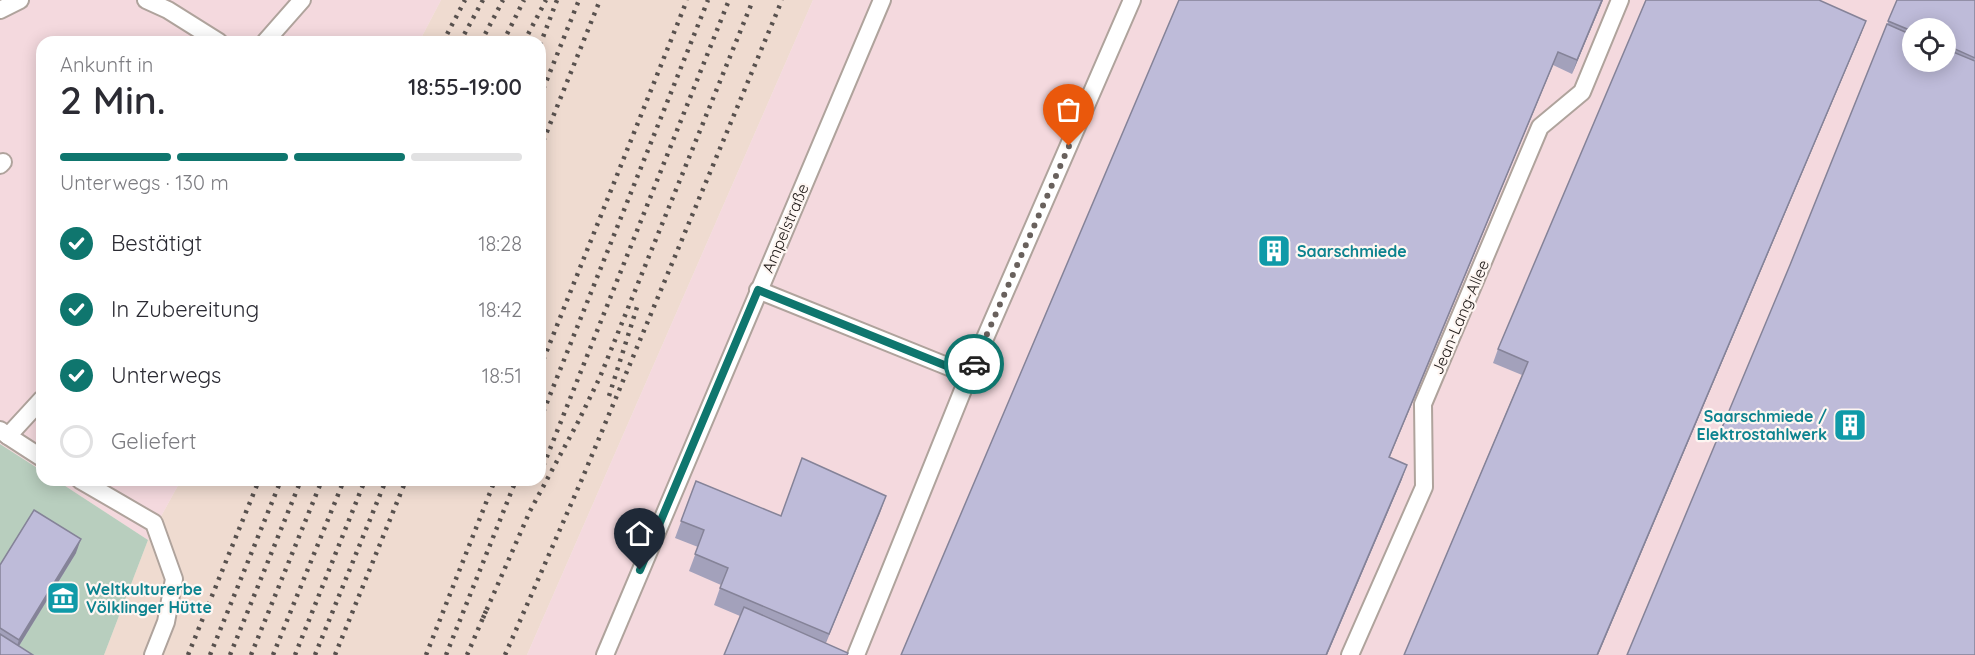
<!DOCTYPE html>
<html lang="de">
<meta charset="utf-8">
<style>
body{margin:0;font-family:Quicksand,sans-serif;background:#f2f2f3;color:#2b2b33;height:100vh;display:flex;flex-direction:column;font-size:22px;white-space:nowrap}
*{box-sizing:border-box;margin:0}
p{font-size:20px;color:#7c7c81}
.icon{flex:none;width:33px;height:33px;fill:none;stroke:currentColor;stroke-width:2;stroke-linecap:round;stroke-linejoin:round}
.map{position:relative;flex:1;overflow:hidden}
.details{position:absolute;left:36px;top:36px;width:510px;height:450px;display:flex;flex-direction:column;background:#fff;border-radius:18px;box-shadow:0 3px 15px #0003}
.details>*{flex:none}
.tools{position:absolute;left:1902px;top:18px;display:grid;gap:12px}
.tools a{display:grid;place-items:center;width:54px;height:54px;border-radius:50%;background:#fff;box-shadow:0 3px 15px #0003;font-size:30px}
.pin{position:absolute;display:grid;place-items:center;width:51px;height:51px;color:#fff;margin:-62px -26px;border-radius:50% 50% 50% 0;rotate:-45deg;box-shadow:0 0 6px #0007}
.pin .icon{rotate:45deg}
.courier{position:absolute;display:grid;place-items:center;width:60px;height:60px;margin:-30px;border:4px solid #0f766e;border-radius:50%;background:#fff;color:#222;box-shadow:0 2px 8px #0007}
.headline em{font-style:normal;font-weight:600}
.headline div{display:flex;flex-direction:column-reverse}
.headline{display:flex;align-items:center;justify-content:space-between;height:102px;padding:0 24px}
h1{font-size:39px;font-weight:600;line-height:45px}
.bar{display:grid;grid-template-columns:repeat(4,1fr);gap:9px 6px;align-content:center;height:72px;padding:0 24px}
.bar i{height:8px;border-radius:4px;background:#e1e1e2}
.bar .selected{background:#0f766e}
.bar p{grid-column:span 4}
ol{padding:0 24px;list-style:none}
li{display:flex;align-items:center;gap:18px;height:66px}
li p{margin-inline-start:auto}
li .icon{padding:6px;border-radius:50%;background:#0f766e;color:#fff;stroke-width:4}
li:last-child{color:#7c7c81}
li i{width:33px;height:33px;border:3px solid #e1e1e2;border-radius:50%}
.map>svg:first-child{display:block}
.built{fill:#efdbd0}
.industrial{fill:#f4d9de;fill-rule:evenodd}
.green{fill:#b8cebe}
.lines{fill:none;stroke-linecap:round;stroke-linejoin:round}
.lane-casing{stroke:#afa39c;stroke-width:20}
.lane{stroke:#fff;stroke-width:16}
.rail{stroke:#58514e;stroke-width:4.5;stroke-dasharray:3 6;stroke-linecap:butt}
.wall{fill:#a3a1bb;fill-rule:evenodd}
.shaded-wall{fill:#858398}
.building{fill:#bebbd9;stroke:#858398;stroke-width:1.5}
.done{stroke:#69615d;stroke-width:6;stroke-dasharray:0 10.8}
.route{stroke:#0f766e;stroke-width:8}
.labels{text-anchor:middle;stroke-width:4.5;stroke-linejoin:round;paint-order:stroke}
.street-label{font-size:16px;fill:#1d1816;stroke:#fef6f2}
.culture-label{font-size:16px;font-weight:bold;fill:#0d838f;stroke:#fef6f2;text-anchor:start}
</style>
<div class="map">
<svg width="1975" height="655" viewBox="0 0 1975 655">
<rect width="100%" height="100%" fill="#f5e8e1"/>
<path class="built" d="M441 0H813L527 655H104L148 540 181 480H540V42H419Z"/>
<g class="industrial">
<path d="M0 0H441L419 42H42V471L0 444Z"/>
<path d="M813 0H1975V655H527ZM1912 28H1946V62H1912Z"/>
<path d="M56 480H181L148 540Z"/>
</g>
<path class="green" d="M0 444 42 471V480H56L148 540 104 655H0Z"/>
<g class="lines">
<defs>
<g id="lane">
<path d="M146 0 168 10 219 42"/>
<path d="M0 10 20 0"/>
<path d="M265 42 302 0"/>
<path d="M0 165 3 162"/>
<path d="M758 290 969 375"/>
<path d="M0 430 8 436 42 399"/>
<path d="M8 436 42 458"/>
<path d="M80 480 154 523 174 579 166 622 153 655"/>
<path d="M605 655 882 0"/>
<path d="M856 655 969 375 1132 0"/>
<path d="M1350 655 1424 487 1423 404 1540 127 1582 92 1620 0"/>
</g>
</defs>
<use href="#lane" class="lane-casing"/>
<use href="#lane" class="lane"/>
<g class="rail">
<path d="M443 42 465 0"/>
<path d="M460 42 483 0"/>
<path d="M481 42 503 0"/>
<path d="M503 42 524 0"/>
<path d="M524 42 546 0"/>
<path d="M540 45 557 0"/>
<path d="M540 97 579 0"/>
<path d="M540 149 600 0"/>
<path d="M540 368 687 0"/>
<path d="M609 396 637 307"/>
<path d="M540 420 708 0"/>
<path d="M540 474 729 0"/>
<path d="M483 618 530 511 578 422 600 377 753 0"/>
<path d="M188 655 259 480"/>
<path d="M210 655 281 480"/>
<path d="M230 655 301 480"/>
<path d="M251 655 322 480"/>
<path d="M273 655 344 480"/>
<path d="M295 655 365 480"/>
<path d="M315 655 386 480"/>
<path d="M335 655 406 480"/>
<path d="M426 655 495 480"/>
<path d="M446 655 516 480"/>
<path d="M467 655 486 611"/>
<path d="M505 655 582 479 782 0"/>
</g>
</g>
<g class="wall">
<path d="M1179 0H1603L1572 74 1553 65 1389 457 1402 479 1327 655Z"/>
<path d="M1897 0H1975V655L1790 265ZM1912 28H1946V62H1912Z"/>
<path d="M1866 21 1861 34 1598 655H1404L1522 375 1493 363 1498 349Z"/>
<path d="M696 481 781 516 886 496 826 643 740 616 714 605 721 585 689 571 698 547 675 538Z"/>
<path d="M76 553 19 646 0 655V565Z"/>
</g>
<g class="shaded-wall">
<path d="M1602 0H1603L1572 74 1577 60Z"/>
<path d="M1866 21 1861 34 1598 655H1597Z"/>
<path d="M1558 52 1553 65 1384 471 1389 457Z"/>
<path d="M1407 465 1402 479 1327 655H1326Z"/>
<path d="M886 496 880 513 822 651 829 634Z"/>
<path d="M81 539 76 553 14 654 19 640Z"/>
</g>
<g class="building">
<path d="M1179 0H1602L1577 60 1558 52 1389 457 1407 465 1326 655H901Z"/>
<path d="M1646 0H1819L1866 21 1597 655H1404L1528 362 1498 349Z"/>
<path d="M1897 0H1975V58L1946 45V28H1912V31L1888 21Z"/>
<path d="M1887 24 1912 35V62H1946V49L1975 61V655H1627L1790 265Z"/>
<path d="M802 458 886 496 829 634 720 588 728 568 695 554 704 530 681 521 696 481 781 516Z"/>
<path d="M34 510 81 539 19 640 0 628V565Z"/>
<path d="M744 607 848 653 847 655H724Z"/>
<path d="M0 634 33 655H0Z"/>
</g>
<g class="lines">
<path class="done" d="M974 364 1069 146"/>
<path class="route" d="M640 570 758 290 969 375 974 364"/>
</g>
<defs>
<symbol id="building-square" viewBox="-11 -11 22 22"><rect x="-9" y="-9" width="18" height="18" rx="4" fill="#0f9aa8" stroke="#fef6f2"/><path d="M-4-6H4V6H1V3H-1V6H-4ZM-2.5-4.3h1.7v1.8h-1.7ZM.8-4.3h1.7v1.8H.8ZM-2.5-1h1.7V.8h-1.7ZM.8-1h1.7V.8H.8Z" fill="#fff"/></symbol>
<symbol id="museum-square" viewBox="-11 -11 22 22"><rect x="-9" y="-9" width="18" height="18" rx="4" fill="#0f9aa8" stroke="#fef6f2"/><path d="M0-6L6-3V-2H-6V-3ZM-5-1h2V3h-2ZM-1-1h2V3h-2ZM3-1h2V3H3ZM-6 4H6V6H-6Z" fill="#fff"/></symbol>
</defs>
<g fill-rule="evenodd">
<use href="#building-square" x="1255" y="232" width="38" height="38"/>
<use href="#building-square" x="1831" y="406" width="38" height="38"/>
<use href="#museum-square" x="44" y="579" width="38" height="38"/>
</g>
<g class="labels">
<g class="street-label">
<text transform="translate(785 228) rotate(-67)" y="6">Ampelstraße</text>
<text transform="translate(1460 317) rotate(-67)" y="6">Jean-Lang-Allee</text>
</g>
<g class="culture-label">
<text x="1297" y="257">Saarschmiede</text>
<text x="1827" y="422" text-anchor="end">Saarschmiede /<tspan x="1827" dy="18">Elektrostahlwerk</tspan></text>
<text x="86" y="595">Weltkulturerbe<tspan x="86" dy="18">Völklinger Hütte</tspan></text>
</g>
</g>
</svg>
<div class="tools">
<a><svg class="icon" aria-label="locate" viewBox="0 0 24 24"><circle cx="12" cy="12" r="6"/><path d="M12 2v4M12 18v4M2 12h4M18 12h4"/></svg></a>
</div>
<div class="pin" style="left:1069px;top:146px;background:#ea580c"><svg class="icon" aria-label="bag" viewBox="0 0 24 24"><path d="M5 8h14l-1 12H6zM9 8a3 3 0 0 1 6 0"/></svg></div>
<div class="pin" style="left:640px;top:570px;background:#1f2937"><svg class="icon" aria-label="home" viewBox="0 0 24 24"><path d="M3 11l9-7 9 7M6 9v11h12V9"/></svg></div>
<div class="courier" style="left:974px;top:364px"><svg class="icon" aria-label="car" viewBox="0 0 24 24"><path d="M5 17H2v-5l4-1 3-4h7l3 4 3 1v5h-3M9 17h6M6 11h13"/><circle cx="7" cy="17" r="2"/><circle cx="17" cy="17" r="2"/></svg></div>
<section class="details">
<div class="headline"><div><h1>2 Min.</h1><p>Ankunft in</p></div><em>18:55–19:00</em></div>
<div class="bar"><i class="selected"></i><i class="selected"></i><i class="selected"></i><i></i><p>Unterwegs · 130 m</p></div>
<ol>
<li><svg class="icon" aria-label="check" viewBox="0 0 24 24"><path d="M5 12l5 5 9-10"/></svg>Bestätigt<p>18:28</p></li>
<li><svg class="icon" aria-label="check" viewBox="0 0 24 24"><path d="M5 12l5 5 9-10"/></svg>In Zubereitung<p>18:42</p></li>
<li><svg class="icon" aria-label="check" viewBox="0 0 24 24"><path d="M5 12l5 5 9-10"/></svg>Unterwegs<p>18:51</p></li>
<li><i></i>Geliefert</li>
</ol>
</section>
</div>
